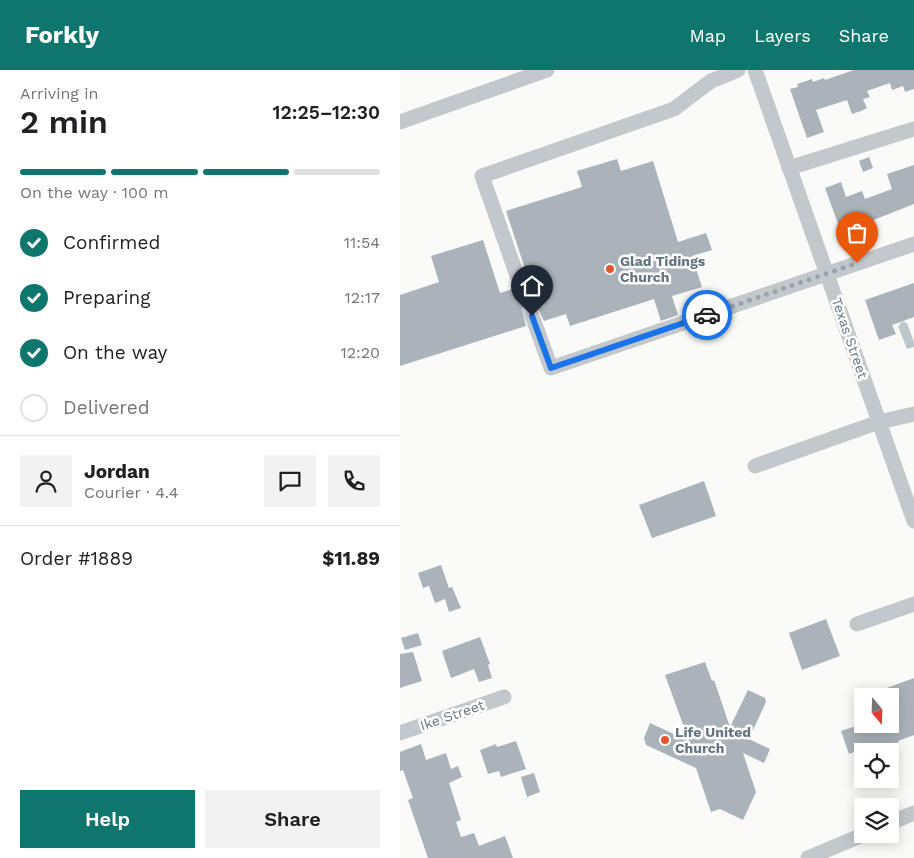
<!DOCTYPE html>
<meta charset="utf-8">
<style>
body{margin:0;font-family:"Work Sans",sans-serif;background:#f2f2f2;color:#202124;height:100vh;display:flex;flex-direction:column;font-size:19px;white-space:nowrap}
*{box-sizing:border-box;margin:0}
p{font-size:16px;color:#757577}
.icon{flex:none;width:28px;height:28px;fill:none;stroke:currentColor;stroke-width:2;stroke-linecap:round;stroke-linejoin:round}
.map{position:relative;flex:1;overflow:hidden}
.panel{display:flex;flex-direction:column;background:#fff;width:400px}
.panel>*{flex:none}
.needle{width:32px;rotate:161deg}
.controls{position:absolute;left:454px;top:618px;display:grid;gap:10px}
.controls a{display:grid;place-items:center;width:45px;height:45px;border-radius:0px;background:#fff;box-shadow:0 2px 12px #0003;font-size:25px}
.pin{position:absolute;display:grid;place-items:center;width:42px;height:42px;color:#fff;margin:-51px -21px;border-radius:50% 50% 50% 0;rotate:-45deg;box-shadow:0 0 5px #0007}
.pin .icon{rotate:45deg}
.courier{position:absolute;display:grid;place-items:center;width:50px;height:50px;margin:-25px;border:4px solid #1a73e8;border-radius:50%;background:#fff;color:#222;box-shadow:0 1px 6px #0007}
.summary em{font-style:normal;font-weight:600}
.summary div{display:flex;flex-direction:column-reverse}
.summary{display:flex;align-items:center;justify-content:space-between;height:85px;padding:0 20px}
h1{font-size:32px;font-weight:600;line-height:38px}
.bar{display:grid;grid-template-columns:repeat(4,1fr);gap:8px 5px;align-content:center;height:60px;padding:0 20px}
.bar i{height:6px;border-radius:4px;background:#e0e0e0}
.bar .selected{background:#0f766e}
.bar p{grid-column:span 4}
.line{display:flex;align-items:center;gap:12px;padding:0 20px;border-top:1px solid #e0e0e0}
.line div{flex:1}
.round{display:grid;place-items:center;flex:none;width:52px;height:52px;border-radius:0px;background:#f2f2f2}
ol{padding:0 20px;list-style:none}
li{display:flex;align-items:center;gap:15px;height:55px}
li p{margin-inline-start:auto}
li .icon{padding:5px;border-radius:50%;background:#0f766e;color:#fff;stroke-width:4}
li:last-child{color:#757577}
li i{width:28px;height:28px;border:2px solid #e0e0e0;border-radius:50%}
.action{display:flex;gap:10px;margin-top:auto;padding:10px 20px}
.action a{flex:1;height:58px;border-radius:0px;background:#0f766e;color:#fff;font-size:20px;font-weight:600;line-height:58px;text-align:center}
.action a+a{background:#f2f2f2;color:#202124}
header{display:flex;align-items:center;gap:30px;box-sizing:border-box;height:70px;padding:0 25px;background:#0f766e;color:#fff}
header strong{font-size:24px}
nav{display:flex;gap:28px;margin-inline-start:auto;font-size:18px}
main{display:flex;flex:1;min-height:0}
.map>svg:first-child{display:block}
.water{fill:#bbc7cb}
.building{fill:#aab3b9}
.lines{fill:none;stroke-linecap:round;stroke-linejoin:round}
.minor-tunnel{stroke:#d5d9db;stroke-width:15;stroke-dasharray:15 8;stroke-linecap:butt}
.minor{stroke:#c3c8cc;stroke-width:15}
.done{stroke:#99a4ac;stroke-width:5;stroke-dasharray:0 9}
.route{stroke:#1a73e8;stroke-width:6}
.poi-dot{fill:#e4572e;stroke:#fff;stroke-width:2}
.labels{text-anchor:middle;stroke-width:5;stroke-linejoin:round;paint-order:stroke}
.poi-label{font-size:14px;font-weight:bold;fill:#657683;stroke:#fff;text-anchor:start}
.street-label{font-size:14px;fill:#657683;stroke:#fff}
</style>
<header>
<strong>Forkly</strong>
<nav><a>Map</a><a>Layers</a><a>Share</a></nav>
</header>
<main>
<section class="panel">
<div class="summary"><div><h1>2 min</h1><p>Arriving in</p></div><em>12:25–12:30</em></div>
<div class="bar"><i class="selected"></i><i class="selected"></i><i class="selected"></i><i></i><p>On the way · 100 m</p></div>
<ol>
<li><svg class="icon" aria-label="check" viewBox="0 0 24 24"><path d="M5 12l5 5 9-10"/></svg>Confirmed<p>11:54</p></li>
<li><svg class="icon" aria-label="check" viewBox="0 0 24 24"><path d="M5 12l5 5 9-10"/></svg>Preparing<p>12:17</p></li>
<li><svg class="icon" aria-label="check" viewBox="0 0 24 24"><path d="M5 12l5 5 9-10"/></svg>On the way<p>12:20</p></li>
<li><i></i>Delivered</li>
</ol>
<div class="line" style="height:90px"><a class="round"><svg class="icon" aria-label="person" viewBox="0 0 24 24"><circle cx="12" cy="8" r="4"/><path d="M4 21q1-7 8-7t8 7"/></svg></a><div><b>Jordan</b><p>Courier · 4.4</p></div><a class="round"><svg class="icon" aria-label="chat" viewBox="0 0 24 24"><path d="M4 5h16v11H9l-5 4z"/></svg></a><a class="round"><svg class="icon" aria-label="phone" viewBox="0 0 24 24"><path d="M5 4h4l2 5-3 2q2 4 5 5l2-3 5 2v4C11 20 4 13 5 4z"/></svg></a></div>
<div class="line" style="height:65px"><div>Order #1889</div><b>$11.89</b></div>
<div class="action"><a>Help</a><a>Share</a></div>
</section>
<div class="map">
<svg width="514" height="788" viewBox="0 0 514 788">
<rect width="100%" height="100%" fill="#fafaf8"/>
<path class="water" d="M504 251 505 253H507L514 272V277L507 279 498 256 500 255V253Z"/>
<g class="building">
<path d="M454 0H514V19L505 22 503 16 492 20 490 13 467 21 470 27 463 29 467 38 461 41 452 44 447 30 416 40 424 62 407 68 390 19 398 17 397 14 412 9 413 12 424 8 425 10Z"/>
<path d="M469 87 473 98 463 102 459 91Z"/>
<path d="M217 89 221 101 253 91 278 172 306 163 312 180 292 186 302 217 272 226 278 245 261 251 254 229 170 256 166 244 144 251 138 239 134 237H129L123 244 126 256 0 296V225L39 212 31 186 83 170 100 223 113 219 118 223H124L127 220 129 211 106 141 182 117 177 101Z"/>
<path d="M514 95V134L448 160 447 157 440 159 425 118 441 112 446 127 462 121 465 129 492 119 487 104Z"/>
<path d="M514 213V247L492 255 496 264 479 270 465 230Z"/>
<path d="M304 411 316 446 252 468 239 435Z"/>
<path d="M41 495 49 518 52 517 61 538 49 542 45 529 35 533 29 516 23 518 18 503Z"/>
<path d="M426 549 440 586 402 600 389 563Z"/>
<path d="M18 563 22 575 5 580 1 568Z"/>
<path d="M80 567 90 594 88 595 92 608 79 612 74 599 51 608 42 581Z"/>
<path d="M13 582 22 611 0 618V584Z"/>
<path d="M305 592 312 611 314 610 330 657 348 620 365 628 366 632 349 669 370 679 364 693 343 683 356 722 343 750 320 739 311 742 296 698 246 675 244 668 250 653 289 671 265 605Z"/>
<path d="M514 608V665L498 671 499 674 478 681H472L470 676 449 684 441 661 462 654H490V626H468V625Z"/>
<path d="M116 671 126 699 101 707 99 701 88 704 80 680 96 674 97 677Z"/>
<path d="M21 674 26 690 46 683 51 699 58 696 62 707 49 713 61 750 56 752 61 767 74 763 79 776 105 766 113 788H28L8 730 13 728 3 700 0 701V682Z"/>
<path d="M134 703 140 722 127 727 121 707Z"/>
</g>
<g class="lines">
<path class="minor-tunnel" d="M120 214 132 246"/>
<g class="minor">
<path d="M355 0 514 451"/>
<path d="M0 52 147 0"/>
<path d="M389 98 514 59"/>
<path d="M120 214 82 106 274 39 311 11 338 0"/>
<path d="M132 246 151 298 514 174"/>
<path d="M355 396 479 352 514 344"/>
<path d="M457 554 514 534"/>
<path d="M0 663 104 627"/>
<path d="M490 753 514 743"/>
<path d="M408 788 465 764"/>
</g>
</g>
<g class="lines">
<path class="done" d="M307 245 457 193"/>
<path class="route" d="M132 246 151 298 307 245"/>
</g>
<g class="poi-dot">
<circle cx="210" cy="199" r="5"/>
<circle cx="265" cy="670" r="5"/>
</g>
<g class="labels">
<g class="poi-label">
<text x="220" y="196">Glad Tidings<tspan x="220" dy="16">Church</tspan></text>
<text x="275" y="667">Life United<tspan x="275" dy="16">Church</tspan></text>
</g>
<g class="street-label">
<text transform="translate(450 268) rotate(71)" y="5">Texas Street</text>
<text transform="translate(52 645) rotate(-19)" y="5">Ike Street</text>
</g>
</g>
</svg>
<div class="controls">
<a><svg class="needle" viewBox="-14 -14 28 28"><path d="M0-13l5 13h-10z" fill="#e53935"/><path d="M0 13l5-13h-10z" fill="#757577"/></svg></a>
<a><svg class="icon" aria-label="locate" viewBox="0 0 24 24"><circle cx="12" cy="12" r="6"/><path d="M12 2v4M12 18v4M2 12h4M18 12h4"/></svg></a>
<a><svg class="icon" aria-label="layers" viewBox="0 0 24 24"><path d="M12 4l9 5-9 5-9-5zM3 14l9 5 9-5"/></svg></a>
</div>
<div class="pin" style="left:457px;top:193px;background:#ea580c"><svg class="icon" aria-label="bag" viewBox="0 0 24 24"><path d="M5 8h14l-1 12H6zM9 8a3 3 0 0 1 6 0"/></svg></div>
<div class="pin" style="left:132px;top:246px;background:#1f2937"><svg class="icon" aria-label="home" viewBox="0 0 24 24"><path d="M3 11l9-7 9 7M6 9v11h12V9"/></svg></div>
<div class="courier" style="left:307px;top:245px"><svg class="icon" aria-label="car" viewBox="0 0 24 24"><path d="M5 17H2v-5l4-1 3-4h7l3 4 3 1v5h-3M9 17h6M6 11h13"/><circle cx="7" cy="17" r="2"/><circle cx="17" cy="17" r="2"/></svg></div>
</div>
</main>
